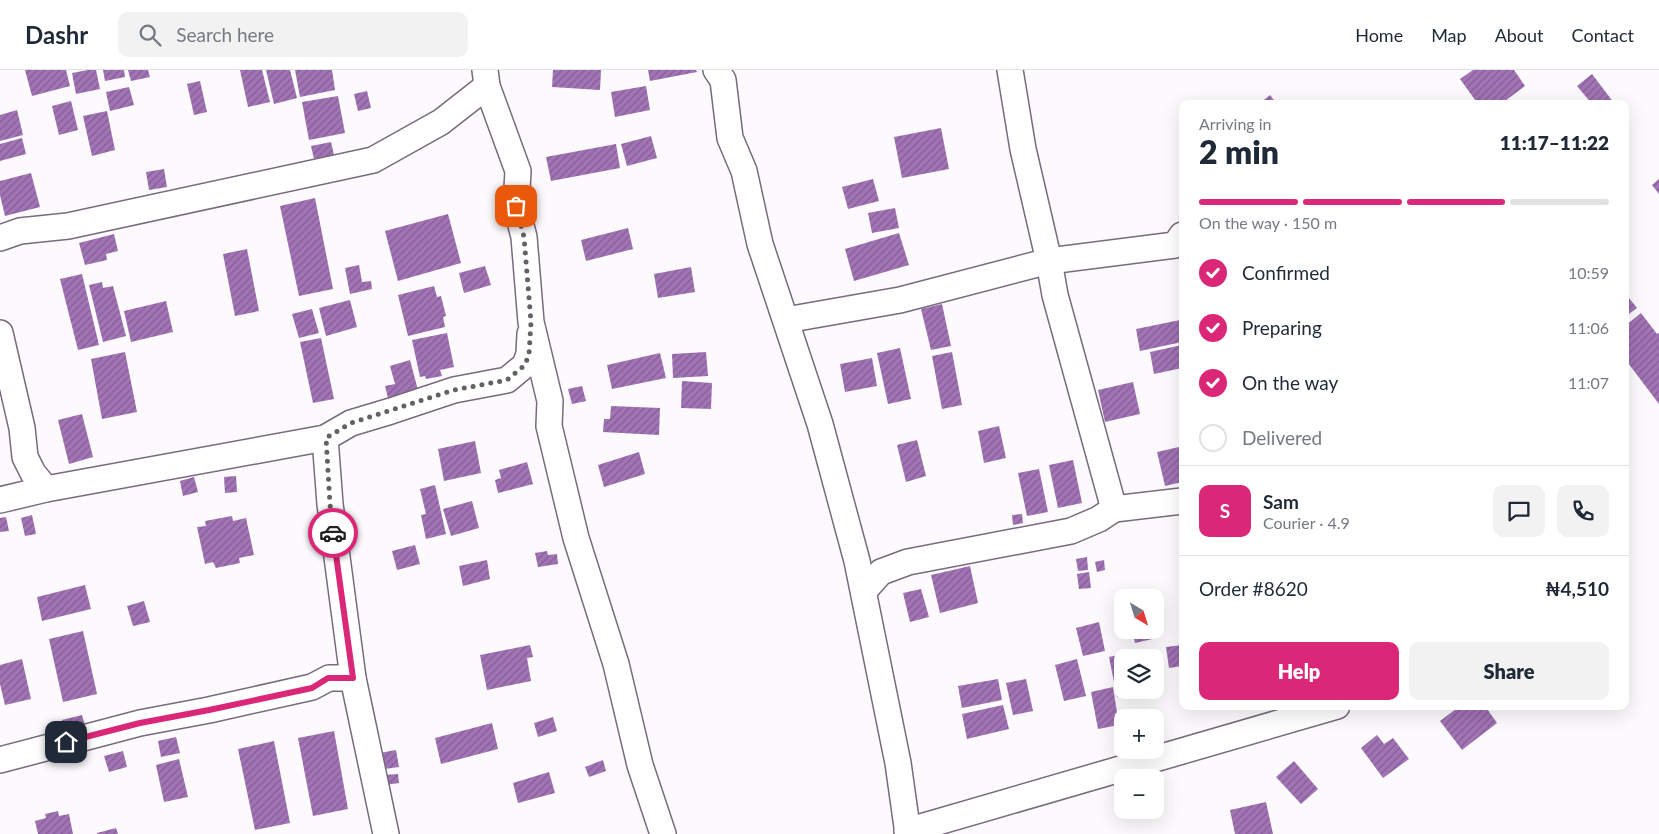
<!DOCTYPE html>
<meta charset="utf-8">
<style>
body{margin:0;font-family:Lato,sans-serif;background:#f2f2f3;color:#1f2937;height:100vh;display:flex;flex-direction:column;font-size:19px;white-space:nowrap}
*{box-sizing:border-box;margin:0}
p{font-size:16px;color:#747a83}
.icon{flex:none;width:28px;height:28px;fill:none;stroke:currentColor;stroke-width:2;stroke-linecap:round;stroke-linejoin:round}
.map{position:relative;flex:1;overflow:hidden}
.side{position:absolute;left:1179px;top:30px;width:450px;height:610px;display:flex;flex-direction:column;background:#fff;border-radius:10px;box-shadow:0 5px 20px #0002}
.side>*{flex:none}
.needle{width:32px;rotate:142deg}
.controls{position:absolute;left:1114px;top:519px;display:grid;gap:10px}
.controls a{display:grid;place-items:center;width:50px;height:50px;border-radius:10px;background:#fff;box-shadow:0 5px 20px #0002;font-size:25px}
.pin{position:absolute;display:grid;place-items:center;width:42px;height:42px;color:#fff;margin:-21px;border-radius:10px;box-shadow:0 2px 8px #0006}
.courier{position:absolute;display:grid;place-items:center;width:50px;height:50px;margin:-25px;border:4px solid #db2777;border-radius:50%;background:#fff;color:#222;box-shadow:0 1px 6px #0007}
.head em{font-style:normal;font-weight:800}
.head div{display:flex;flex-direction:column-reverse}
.head{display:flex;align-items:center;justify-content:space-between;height:85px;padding:0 20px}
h1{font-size:32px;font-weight:800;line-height:38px}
.bar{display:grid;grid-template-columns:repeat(4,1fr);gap:8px 5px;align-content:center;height:60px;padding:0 20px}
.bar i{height:6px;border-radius:4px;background:#e0e1e3}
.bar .current{background:#db2777}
.bar p{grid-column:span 4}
.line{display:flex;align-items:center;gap:12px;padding:0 20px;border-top:1px solid #e0e1e3}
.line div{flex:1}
.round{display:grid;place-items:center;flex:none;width:52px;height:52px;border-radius:10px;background:#f2f2f3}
ol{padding:0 20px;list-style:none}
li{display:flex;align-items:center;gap:15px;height:55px}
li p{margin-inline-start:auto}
li .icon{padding:5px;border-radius:50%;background:#db2777;color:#fff;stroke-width:4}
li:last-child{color:#747a83}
li i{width:28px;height:28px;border:2px solid #e0e1e3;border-radius:50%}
.button{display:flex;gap:10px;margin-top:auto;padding:10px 20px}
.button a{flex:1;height:58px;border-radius:10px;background:#db2777;color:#fff;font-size:20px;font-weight:800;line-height:58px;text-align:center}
.button a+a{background:#f2f2f3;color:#1f2937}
header{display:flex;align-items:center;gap:30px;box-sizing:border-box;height:70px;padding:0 25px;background:#fff;border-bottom:1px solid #e0e1e3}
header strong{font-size:24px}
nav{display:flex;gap:28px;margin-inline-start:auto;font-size:18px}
.search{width:350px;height:45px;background:#f2f2f3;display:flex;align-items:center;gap:12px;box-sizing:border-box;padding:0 18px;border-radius:10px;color:#747a83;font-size:19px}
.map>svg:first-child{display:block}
.building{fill:url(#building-hatch)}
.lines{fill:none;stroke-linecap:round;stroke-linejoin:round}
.minor-casing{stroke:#776b7d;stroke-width:28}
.minor{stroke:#fff;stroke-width:25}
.done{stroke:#646065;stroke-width:5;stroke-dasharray:0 9}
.route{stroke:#db2777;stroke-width:6}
</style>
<header>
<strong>Dashr</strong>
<div class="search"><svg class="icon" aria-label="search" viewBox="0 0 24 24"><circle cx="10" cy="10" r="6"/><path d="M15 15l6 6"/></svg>Search here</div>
<nav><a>Home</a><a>Map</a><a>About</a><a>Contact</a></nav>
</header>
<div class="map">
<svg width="1659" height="764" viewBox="0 0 1659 764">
<defs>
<pattern id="building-hatch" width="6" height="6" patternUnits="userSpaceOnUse" patternTransform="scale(1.25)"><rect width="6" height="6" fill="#a274b5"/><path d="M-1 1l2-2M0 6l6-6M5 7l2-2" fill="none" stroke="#835e92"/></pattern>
</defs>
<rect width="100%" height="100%" fill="#fdfafe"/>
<g class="building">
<path d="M25 0H66L70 16 32 26Z"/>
<path d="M88 0H96L100 19 76 24 72 3Z"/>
<path d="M103 0H124L125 7 105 11Z"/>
<path d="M128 0H148L150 7 131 11Z"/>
<path d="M240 0H262L270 32 248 37Z"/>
<path d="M266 0H290L297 28 274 34Z"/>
<path d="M295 0H332L335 20 300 27Z"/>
<path d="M553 0H601L600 20 552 17Z"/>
<path d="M648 0H696L697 2 650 11Z"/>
<path d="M1473 0H1514L1525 16 1501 34H1478L1460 9Z"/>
<path d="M1592 4 1614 33 1613 34H1592L1577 16Z"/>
<path d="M200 11 207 42 194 45 187 14Z"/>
<path d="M646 16 650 40 615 47 611 22Z"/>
<path d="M129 17 134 35 110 41 106 22Z"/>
<path d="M367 21 371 38 358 41 354 24Z"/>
<path d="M1270 25 1277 34H1259Z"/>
<path d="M338 26 345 63 309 70 302 32Z"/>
<path d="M71 31 78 60 59 65 52 36Z"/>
<path d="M17 40 23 65 0 71V45Z"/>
<path d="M107 41 115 80 92 86 83 46Z"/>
<path d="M941 58 949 99 902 108 894 67Z"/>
<path d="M651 66 657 88 627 96 621 74Z"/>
<path d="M22 68 26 84 0 91V74Z"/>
<path d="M331 72 334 85 314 89 311 76Z"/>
<path d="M616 74 620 98 551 111 546 87Z"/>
<path d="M164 99 167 117 149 120 146 102Z"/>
<path d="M31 103 40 137 5 146 0 125V111Z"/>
<path d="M873 109 879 131 848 139 842 117Z"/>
<path d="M1659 109V124L1652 115Z"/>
<path d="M315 128 333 219 299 226 280 136Z"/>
<path d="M895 138 899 158 872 163 868 143Z"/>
<path d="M448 144 461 193 398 211 385 161Z"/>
<path d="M628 158 633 179 586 191 581 170Z"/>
<path d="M899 163 909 195 854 211 845 179Z"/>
<path d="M114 164 118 181 106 184 107 190 85 195 79 173Z"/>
<path d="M247 179 259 241 235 246 223 184Z"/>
<path d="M359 195 362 212 371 211 372 219 350 224 345 198Z"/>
<path d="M485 196 491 215 464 223 459 203Z"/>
<path d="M691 197 695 222 658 228 654 204Z"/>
<path d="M82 204 99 275 78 280 60 209Z"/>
<path d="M102 212 103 218 113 216 126 266 103 272 89 215Z"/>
<path d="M434 216 437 227 441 226 446 246 443 247 445 257 408 266 398 225Z"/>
<path d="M1625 223 1637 238 1625 247Z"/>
<path d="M350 230 357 257 326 266 319 238Z"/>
<path d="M166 231 173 262 131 272 124 241Z"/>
<path d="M942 234 951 276 931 280 921 239Z"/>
<path d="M312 239 319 263 299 268 292 244Z"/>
<path d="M1641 243 1657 264 1659 263V334L1625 289V256Z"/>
<path d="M1180 250 1182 272 1140 281 1136 259Z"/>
<path d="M447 263 454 297 440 300 442 306 426 309 425 306 420 307 412 270Z"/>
<path d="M321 268 334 329 313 333 300 272Z"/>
<path d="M1182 275V298L1154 304 1150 282Z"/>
<path d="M900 278 911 329 888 334 877 283Z"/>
<path d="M125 282 137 342 102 349 91 289Z"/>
<path d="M706 282 708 306 673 308 672 284Z"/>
<path d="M952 282 962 335 942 339 932 286Z"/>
<path d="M660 283 666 308 612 319 607 295Z"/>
<path d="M872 288 877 316 845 322 840 294Z"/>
<path d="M410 290 419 324 389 332 385 316 395 314 390 296Z"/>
<path d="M682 311 712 313 711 339 681 338Z"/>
<path d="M1133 312 1140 344 1105 352 1098 320Z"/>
<path d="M582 316 586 331 572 334 568 319Z"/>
<path d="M611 336 660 338 659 365 603 362 604 349H610Z"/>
<path d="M82 344 93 387 69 394 58 350Z"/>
<path d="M999 356 1006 388 984 393 978 361Z"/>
<path d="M917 370 926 406 906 412 897 375Z"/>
<path d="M475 371 481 403 444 411 438 379Z"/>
<path d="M1179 377 1182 389V412L1165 416 1157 382Z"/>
<path d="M639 382 645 404 604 417 598 395Z"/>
<path d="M1073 390 1082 433 1058 438 1049 395Z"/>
<path d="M527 392 533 414 498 423 495 410 501 408 499 400Z"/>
<path d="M1039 399 1048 442 1027 446 1018 403Z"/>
<path d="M236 406 237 422 225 423 224 407Z"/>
<path d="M194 407 198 422 183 426 180 411Z"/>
<path d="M435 415 446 464 426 469 421 445 426 444 420 419Z"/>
<path d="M472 431 479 458 451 466 443 439Z"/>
<path d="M1022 444 1023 453 1013 455 1012 445Z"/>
<path d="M32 445 36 464 25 466 21 448Z"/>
<path d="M232 446 233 451 246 448 254 485 239 488 240 493 216 498 213 492 205 494 197 457 206 456 205 451Z"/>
<path d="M6 447 9 461 0 462V448Z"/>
<path d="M415 475 420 494 397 500 392 481Z"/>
<path d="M547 481 548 485 557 484 558 494 538 497 535 483Z"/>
<path d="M1087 487 1088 500 1078 501 1076 489Z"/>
<path d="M487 490 490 509 463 516 459 496Z"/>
<path d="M1104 490 1105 500 1097 502 1095 492Z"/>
<path d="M970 496 978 533 940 543 931 505Z"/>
<path d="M1089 502 1091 518 1079 519 1077 504Z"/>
<path d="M85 515 91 539 42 551 37 527Z"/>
<path d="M921 519 929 547 910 552 903 523Z"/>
<path d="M144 531 150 552 133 556 127 536Z"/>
<path d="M1099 552 1105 581 1083 586 1076 558Z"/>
<path d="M1132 560H1156L1157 568 1135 573Z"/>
<path d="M83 561 97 624 63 632 49 569Z"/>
<path d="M530 575 533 587 527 588 531 611 487 620 480 585Z"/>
<path d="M1182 575V596L1169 598 1166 577Z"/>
<path d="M1134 581 1136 588H1122V620L1145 621 1117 627 1109 587Z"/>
<path d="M22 589 31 629 5 635 0 614V595Z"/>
<path d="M1077 589 1086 626 1064 631 1055 595Z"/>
<path d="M998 609 1002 630 962 638 958 616Z"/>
<path d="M1026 609 1033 641 1013 645 1006 613Z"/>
<path d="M1113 617 1119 655 1098 659 1091 622Z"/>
<path d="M1003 635 1009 659 967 669 962 644Z"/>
<path d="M1460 636H1485L1497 653 1462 680 1440 651Z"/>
<path d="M82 645 86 659 65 664 62 650Z"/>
<path d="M553 647 557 661 538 667 534 653Z"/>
<path d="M492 653 498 679 441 694 435 668Z"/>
<path d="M334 661 348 739 313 746 298 668Z"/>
<path d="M1377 665 1384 674 1393 668 1409 689 1383 708 1361 678Z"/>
<path d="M176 667 180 683 161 687 158 671Z"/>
<path d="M274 671 290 753 255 760 238 679Z"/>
<path d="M396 680 399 697 377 700 374 684Z"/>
<path d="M123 681 127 697 109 702 104 686Z"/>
<path d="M179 689 188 727 164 732 156 695Z"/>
<path d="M603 690 606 701 589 707 585 697Z"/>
<path d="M1294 691 1318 719 1301 734 1276 707Z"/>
<path d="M549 702 555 723 518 733 513 713Z"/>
<path d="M398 704 399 713 385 715 384 705Z"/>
<path d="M1266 732 1273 764H1235L1230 740Z"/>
<path d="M58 741 59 746 69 744 73 764H38L35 751 46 748 45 744Z"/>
<path d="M116 758 118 764H97V763Z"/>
</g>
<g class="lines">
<defs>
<g id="minor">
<path d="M485 0 487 16 518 101 516 136 524 167 531 252 550 331 549 356 576 468 616 594 640 695 663 764"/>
<path d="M716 0 723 10 730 68 744 101 760 174 820 354 857 491 898 693 908 764"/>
<path d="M1010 0 1023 79 1049 191 1055 225 1114 439 1182 431"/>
<path d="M0 168 20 161 68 156 373 90 441 52 487 16"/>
<path d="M786 250 900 230 1049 191 1175 175 1182 165"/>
<path d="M0 263 22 358 25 387 33 403 46 419"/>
<path d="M325 368 330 434 353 608 386 764"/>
<path d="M0 430 46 419 325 368 351 353 391 341 454 320 507 310 525 295 529 284 530 264"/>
<path d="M864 521 881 502 908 492 1071 461 1099 449 1114 439"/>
<path d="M0 690 140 653 209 640 312 617 329 608H353"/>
<path d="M907 761 1337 636"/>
</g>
</defs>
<use href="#minor" class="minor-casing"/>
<use href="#minor" class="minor"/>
</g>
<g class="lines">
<path class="done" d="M333 463 330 434 326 368 351 353 454 320 507 310 525 295 529 284 531 252 524 167 516 136"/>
<path class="route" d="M66 672 140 653 209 640 312 618 328 608H353L333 463"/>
</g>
</svg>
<div class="controls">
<a><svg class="needle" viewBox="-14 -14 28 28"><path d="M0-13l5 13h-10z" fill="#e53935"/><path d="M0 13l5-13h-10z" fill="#747a83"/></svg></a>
<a><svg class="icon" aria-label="layers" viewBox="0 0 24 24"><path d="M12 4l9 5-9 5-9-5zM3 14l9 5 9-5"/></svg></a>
<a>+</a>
<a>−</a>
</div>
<div class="pin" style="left:516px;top:136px;background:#ea580c"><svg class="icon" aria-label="bag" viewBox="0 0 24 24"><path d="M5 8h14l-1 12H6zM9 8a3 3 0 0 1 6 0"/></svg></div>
<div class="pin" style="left:66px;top:672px;background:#1f2937"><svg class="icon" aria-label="home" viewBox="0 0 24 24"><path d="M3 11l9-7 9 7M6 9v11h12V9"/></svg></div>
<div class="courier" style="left:333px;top:463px"><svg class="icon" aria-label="car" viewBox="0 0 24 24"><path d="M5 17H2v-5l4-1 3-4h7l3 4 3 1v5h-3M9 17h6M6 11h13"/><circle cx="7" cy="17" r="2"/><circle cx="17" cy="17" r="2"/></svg></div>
<section class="side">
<div class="head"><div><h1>2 min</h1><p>Arriving in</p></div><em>11:17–11:22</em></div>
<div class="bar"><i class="current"></i><i class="current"></i><i class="current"></i><i></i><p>On the way · 150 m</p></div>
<ol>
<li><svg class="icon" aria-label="check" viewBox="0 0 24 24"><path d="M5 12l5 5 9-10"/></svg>Confirmed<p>10:59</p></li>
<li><svg class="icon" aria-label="check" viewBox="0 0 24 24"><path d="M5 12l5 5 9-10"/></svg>Preparing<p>11:06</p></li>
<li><svg class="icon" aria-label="check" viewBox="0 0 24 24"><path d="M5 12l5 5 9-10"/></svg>On the way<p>11:07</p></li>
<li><i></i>Delivered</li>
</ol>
<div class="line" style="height:90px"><b class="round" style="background:#db2777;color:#fff">S</b><div><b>Sam</b><p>Courier · 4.9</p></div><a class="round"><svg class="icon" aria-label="chat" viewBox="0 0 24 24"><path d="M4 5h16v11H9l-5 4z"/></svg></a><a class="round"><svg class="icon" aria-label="phone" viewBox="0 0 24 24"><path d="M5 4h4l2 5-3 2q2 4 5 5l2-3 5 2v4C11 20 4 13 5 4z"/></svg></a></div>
<div class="line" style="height:65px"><div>Order #8620</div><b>₦4,510</b></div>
<div class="button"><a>Help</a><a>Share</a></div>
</section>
</div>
